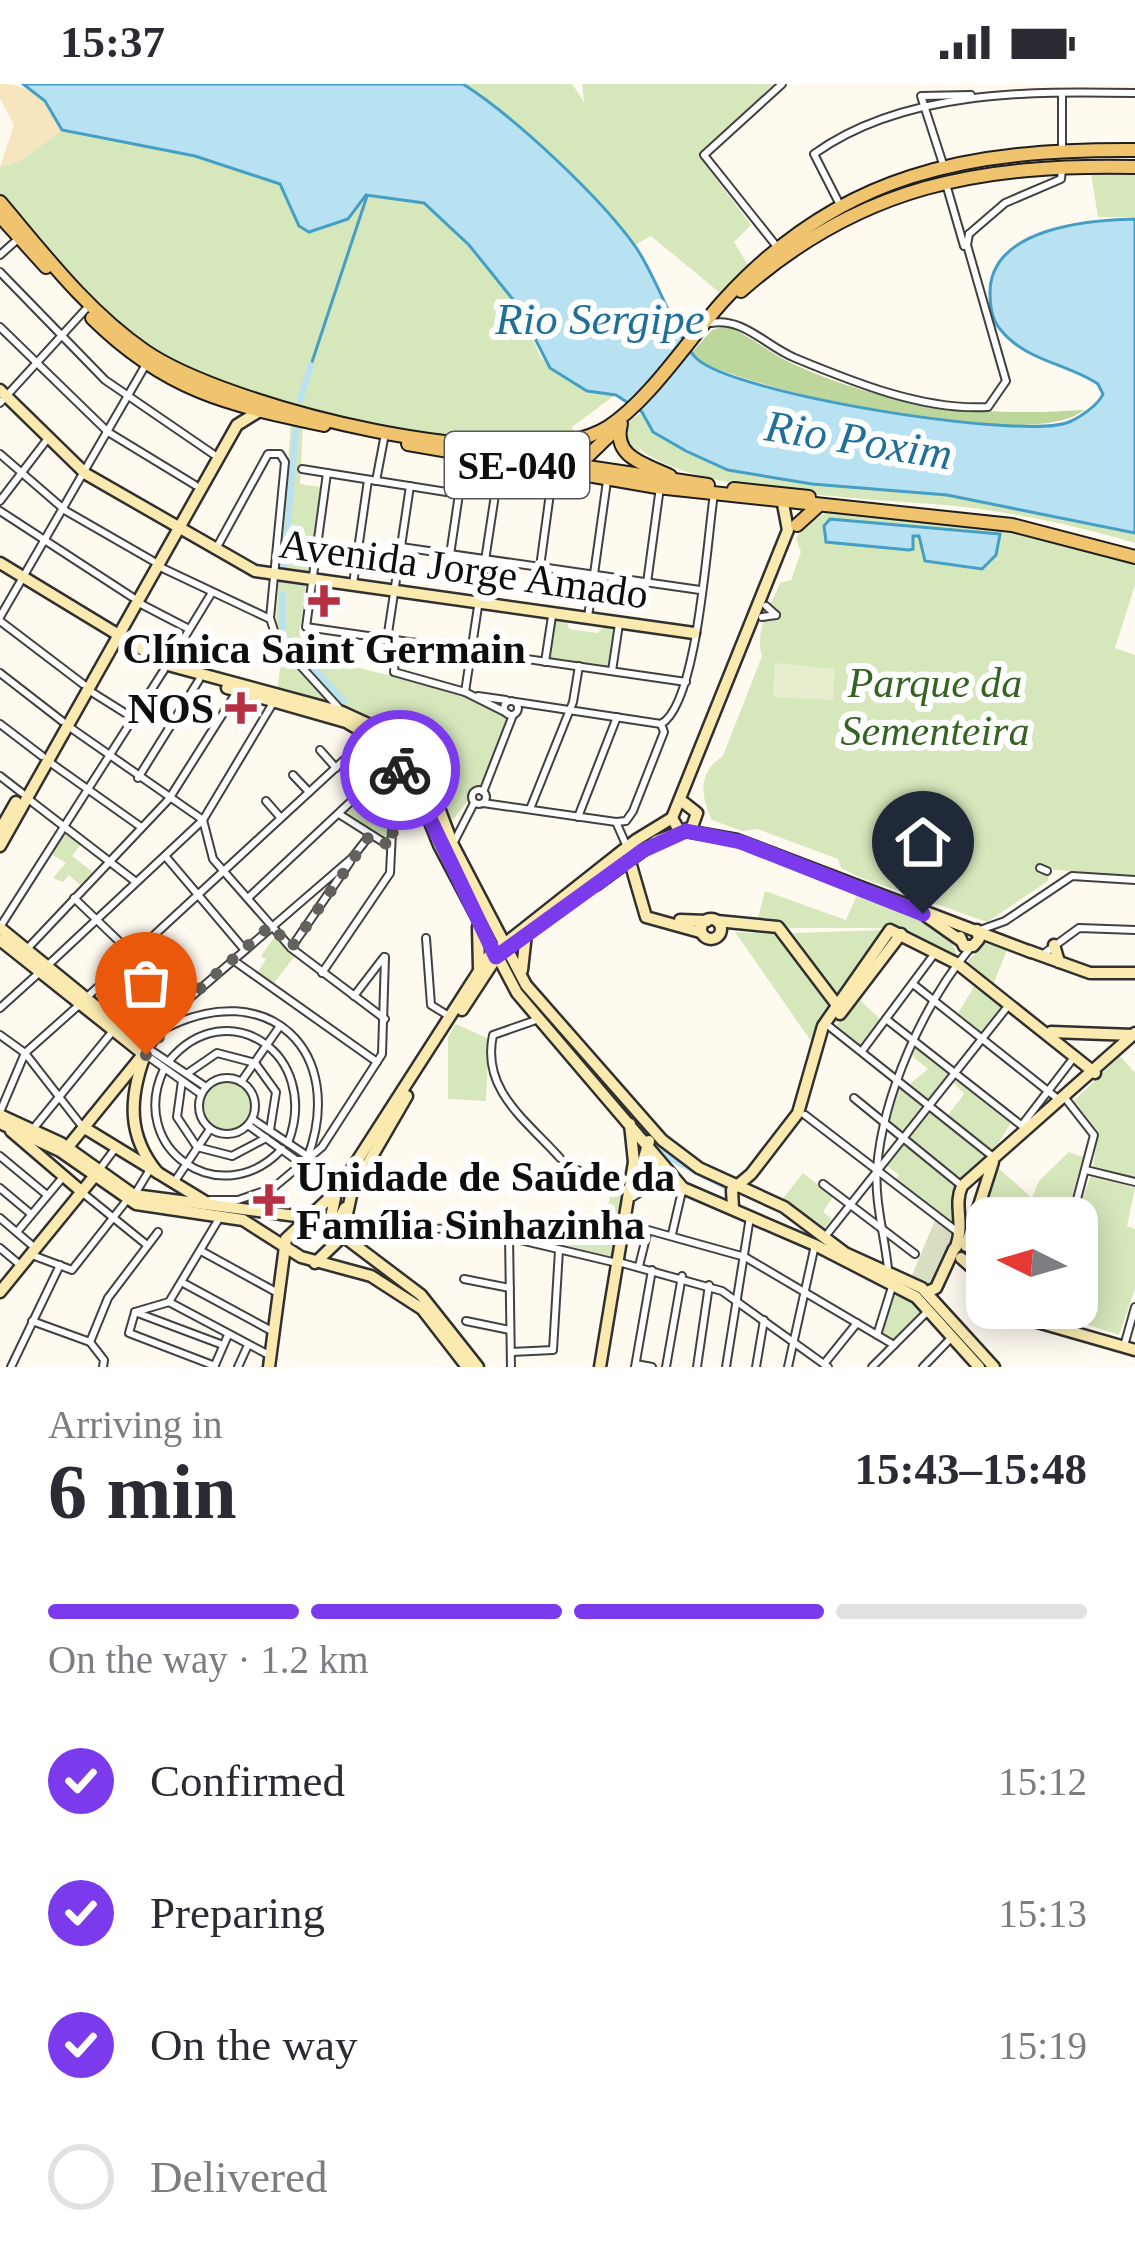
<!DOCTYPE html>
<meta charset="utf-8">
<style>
body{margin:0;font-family:"Times New Roman",serif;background:#f7f7f7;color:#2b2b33;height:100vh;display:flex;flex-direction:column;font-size:45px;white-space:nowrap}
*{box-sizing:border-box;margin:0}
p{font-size:39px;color:#7c7c81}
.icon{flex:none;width:66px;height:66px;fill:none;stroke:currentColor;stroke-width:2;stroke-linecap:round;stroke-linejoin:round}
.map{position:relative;height:1283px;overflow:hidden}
.details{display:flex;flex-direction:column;background:#fff;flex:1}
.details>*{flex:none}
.needle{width:78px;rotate:275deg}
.fabs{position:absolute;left:966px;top:1113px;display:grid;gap:24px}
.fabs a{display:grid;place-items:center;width:132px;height:132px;border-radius:24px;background:#fff;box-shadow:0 6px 30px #0003;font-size:60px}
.pin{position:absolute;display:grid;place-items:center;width:102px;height:102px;color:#fff;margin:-123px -51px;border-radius:50% 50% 50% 0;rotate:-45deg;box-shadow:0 0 12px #0007}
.pin .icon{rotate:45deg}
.courier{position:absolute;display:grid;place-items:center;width:120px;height:120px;margin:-60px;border:9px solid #7c3aed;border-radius:50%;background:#fff;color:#222;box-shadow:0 3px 15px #0007}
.headline em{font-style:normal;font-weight:600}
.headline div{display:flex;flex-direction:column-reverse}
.headline{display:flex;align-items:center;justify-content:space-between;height:204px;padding:0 48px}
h1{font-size:78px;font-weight:600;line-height:90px}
.bar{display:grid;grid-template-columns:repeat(4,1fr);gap:18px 12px;align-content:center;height:144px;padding:0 48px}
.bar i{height:15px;border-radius:9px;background:#e1e1e2}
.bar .active{background:#7c3aed}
.bar p{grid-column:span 4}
ol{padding:0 48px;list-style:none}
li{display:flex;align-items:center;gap:36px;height:132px}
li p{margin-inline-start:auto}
li .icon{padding:12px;border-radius:50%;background:#7c3aed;color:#fff;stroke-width:4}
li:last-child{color:#7c7c81}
li i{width:66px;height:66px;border:6px solid #e1e1e2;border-radius:50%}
.status{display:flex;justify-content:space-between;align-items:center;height:84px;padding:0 60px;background:#fff;direction:ltr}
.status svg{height:33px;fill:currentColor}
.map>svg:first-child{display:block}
.green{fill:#d6e7bc}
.forest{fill:#bcd69c}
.sand{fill:#f7e5c0}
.cemetery{fill:#d9dfc2}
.pitch{fill:#e6eecd}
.water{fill:#b8e2f2;stroke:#449ec5;stroke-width:3}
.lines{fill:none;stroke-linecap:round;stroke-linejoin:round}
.stream{stroke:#449ec5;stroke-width:3}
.canal{stroke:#b8e2f2;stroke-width:6}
.street-casing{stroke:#414141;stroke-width:10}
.secondary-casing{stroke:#303030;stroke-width:15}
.primary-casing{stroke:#1f1f1f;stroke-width:16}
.street{stroke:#fff;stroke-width:6}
.secondary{stroke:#faeab0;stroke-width:10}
.primary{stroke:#f0c46f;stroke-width:12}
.done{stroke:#62615d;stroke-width:12;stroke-dasharray:0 21.6}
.route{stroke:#7c3aed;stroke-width:15}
.poi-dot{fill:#b62f42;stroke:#fff;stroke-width:4.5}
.labels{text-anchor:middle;stroke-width:12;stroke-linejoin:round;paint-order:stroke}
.shield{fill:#fff;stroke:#565656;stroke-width:3}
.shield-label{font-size:39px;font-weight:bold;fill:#0e0e0e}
.street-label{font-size:42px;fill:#0e0e0e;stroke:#fff}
.poi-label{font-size:42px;font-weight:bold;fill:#0e0e0e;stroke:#fff}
.park-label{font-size:42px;font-style:italic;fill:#366222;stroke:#fff}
.water-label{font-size:45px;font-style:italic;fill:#1f6f98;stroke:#fff}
</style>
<div class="status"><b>15:37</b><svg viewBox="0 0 49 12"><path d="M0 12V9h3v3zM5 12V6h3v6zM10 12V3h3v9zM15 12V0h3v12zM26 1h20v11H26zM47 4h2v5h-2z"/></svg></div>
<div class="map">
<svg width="1135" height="1283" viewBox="0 0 1135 1283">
<rect width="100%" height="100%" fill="#fefaf0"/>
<g class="green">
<path d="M463 0H572L584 18 582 0H774L698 71 751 141 734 158 748 181 726 214 651 152 635 161 589 109Z"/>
<path d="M62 46 195 72 280 100 292 127 348 135 359 115 381 110 425 119 468 161 519 223 541 274 597 309 615 311 572 343 575 351C453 375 289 333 180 278L173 279 119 243 0 112V83L21 76Z"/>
<path d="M1135 87V133H1098L1091 89Z"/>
<path d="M642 328 653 348 728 386 947 411 1135 449V459C1082 443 1027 431 972 424 900 414 675 413 634 358L645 373 626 369 623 342Z"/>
<path d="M291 339 303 342 300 400 321 403 308 490 288 489 287 498 306 502 299 551C336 588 393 589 440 603 464 610 487 623 509 635L485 695 453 736 411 673 375 637 340 623 275 546Z"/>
<path d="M828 427 1003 446 1135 479V501L1115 564 1135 571V794L1049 785 1048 797 987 838 859 793 841 784 838 775 757 745 742 747 712 736C700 711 698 688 723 672L762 572C754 545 771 522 780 499L791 496 801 468 796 455 801 443Z"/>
<path d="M552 532 566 534 569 545 597 549 608 540H619L612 587 589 579 545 578Z"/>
<path d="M281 577 296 581 332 622 277 608Z"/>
<path d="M383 691 391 696 390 761 342 728Z"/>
<path d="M65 747 81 760 72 772 93 788 80 801 69 791 63 798 53 794 66 779 51 770Z"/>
<path d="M765 807 846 836 858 809C887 821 952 838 957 872L890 844H789L779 835 758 834Z"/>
<path d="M886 846 837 915 793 849Z"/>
<path d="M735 848 776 850 829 923 813 960Z"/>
<path d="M276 851 295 872 274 899 258 888 266 875 261 872Z"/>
<path d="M986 859 1007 866 993 901 965 880Z"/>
<path d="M976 900 1003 921 981 949 958 929Z"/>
<path d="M857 913 881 936 862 963 837 941Z"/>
<path d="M456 940 489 955 486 1017 448 1015V953Z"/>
<path d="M918 960 950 987 929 1015 910 1000 928 985 912 972Z"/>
<path d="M1120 972 1135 989V1094L1093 1083 1098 1047 1074 1017Z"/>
<path d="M956 991 1012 1037 993 1068 948 1031 964 1010 952 997Z"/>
<circle cx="227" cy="1022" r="27"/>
<path d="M900 1001 926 1021 903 1049 889 1038Z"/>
<path d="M930 1024 988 1072 959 1098 906 1053Z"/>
<path d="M903 1058 956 1102 952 1117 958 1145 895 1097 899 1091 885 1080Z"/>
<path d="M1069 1068 1083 1073 1066 1134H987V1182L968 1159 997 1083 1032 1114 1039 1097Z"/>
<path d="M803 1089 833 1113 823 1128 832 1135 823 1146 782 1116Z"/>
<path d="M1091 1091 1135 1104 1127 1142 1135 1145V1205L1119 1251 1051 1229 1052 1224H1077L1076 1134Z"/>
<path d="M626 1098 614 1173 564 1161 569 1138 606 1132 610 1112 603 1100Z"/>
<path d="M895 1205 926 1226 895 1257 881 1250Z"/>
</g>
<path class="forest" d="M726 242C749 251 768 268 791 279 885 323 982 333 1084 326 1031 370 759 308 697 276L692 268 712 246Z"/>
<path class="sand" d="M0 0C34 0 45 18 62 46L21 76 0 83 14 41 0 14Z"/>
<path class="cemetery" d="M936 1134 954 1149 931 1200 912 1191Z"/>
<path class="pitch" d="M775 579 835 585 833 616 773 613Z"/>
<g class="water">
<path d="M23 0H463C515 33 600 113 635 162 656 191 677 255 696 274 732 310 1023 357 1069 338 1081 333 1099 320 1103 310L1098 300C1066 279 1025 277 1000 245 992 236 990 222 990 209 990 144 1088 136 1135 135V449L947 411 812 400 728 386 686 367 653 348 642 328 616 311 587 307 550 284 519 223 469 161 424 119 366 111 348 135 309 148 299 142 280 100 195 72 62 46 45 17Z"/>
<path d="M830 435 1000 450 996 471 982 485 925 477 919 452H913V465L909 466 826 458 824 442Z"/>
</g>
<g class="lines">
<path class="stream" d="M311 281 367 112"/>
<g class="canal">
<path d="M300 316 311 281"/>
<path d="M284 485 296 344"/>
<path d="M282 510V550L344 617"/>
<path d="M409 686 427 713 475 819"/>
<path d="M511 888 672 1075 726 1103"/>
<path d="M953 1246 987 1283"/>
</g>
<defs>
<g id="street">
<path d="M1062 66V9"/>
<path d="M943 80 921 12 971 11"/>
<path d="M946 100 964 162"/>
<path d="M840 121 814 70C903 6 1030 7 1135 9"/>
<path d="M969 150 1005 119 1061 95 1062 85"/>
<path d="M778 164 704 71 782 0"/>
<path d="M0 171 19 154"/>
<path d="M0 188 105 296 213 370"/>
<path d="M711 239C743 233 766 262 795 274 853 298 924 327 988 323L1006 297 967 161 969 150"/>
<path d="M0 243 108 348 195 401"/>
<path d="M0 319 85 226"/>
<path d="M0 370 66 427 153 477"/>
<path d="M302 385 459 410 450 471"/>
<path d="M327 389 306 543 686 598"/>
<path d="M376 397 384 355"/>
<path d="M0 417 49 353"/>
<path d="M0 427 132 513"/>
<path d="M217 463 268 370H280L285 378 270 534 277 556 339 624"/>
<path d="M401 463 700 506"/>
<path d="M158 482 268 534"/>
<path d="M540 483 553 387"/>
<path d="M647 499 660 403"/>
<path d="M353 500 368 396"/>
<path d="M137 518 189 545"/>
<path d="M766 522 776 531"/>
<path d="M0 533 145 282"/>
<path d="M588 533 607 397"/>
<path d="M762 533 776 531"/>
<path d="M0 537 83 600"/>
<path d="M387 556 410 402"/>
<path d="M396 558 394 588 465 608 507 629"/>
<path d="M545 578 552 532"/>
<path d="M169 579 211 510"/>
<path d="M612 587 619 540"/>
<path d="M0 589 62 637"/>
<path d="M90 607 133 634"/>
<path d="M465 608 500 378"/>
<path d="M478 612 506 616"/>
<circle cx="511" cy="624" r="7"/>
<path d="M516 618 661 640"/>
<path d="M0 640 42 672"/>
<path d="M68 642 203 736 213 775 291 864 385 935"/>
<path d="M320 666 336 684"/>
<path d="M48 677 141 743"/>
<path d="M293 691 309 708"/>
<path d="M0 692 22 709"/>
<path d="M138 694 199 596"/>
<circle cx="479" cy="713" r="7"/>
<path d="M483 708 513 631"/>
<path d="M27 714 136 798"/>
<path d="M266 717 280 733"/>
<path d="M483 719 616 738 628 765"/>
<path d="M530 725 573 618 579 582"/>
<path d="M339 730 391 763"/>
<path d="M578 733 617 633"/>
<path d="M616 738 626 737 633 727 664 648 661 640C698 620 707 454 714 410"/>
<path d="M454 758 474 719"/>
<path d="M166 773 243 864"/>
<path d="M1040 784 1047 787"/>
<path d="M74 814 183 919"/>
<path d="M248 814 393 678"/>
<path d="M0 843 164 586"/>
<path d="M980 846 1005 837 1072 792 1135 796"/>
<path d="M426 854 431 921 449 932"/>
<path d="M291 864 350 778"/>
<path d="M27 865 169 715 236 609"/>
<path d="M1042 871 1079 844 1135 846"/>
<path d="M233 876 377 978"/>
<path d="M47 882 203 736 273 619"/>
<path d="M322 889 390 789 395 686"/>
<path d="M112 893 167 936"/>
<path d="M913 900 1058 1015"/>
<path d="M354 912 384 873"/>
<path d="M86 914 370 652"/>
<path d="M0 924 40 888"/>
<path d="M539 935 493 951C481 1006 526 1036 560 1074"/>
<path d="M886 935 1026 1045"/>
<path d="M825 939 992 1072"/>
<path d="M164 945C268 891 348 967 307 1075"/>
<path d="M0 951 25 969 81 1041"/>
<path d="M149 964 185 918 352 774 370 751"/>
<path d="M149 965 206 1003"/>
<path d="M862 967 935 869"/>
<path d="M146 971 201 1010"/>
<path d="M169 977C227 907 322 970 288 1059"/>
<path d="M164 985C126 1065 221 1130 282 1065"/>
<path d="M188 989 217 969 255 979 276 1008 270 1046"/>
<circle cx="227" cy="1022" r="28"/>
<path d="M182 997 177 1033 197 1063 232 1072 266 1054"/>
<path d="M241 998 280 942"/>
<path d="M854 1014 962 1102"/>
<path d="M1065 1014 1094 1051 1072 1134"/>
<path d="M0 1028 25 969 79 921"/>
<path d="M805 1031 959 1149"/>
<path d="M252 1035 309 1073"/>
<path d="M248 1041 303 1081"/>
<path d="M1022 1041 1075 972"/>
<path d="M33 1045 112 948"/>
<path d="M0 1072 47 1111"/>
<path d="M99 1086 114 1066"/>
<path d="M1086 1086 1135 1098"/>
<path d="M175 1097 210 1045"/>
<path d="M823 1100 915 1170"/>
<path d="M516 1103 572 1106 630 1094"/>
<path d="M0 1104 31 1130"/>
<path d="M564 1106 567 1081 600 1097"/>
<path d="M84 1110 147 1161"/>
<path d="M135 1110 149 1087"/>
<path d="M633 1113 650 1102 682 1109"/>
<path d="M210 1116H238L273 1104 322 1063 382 970 385 873"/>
<path d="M0 1134 34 1163"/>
<path d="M17 1148 63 1093"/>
<path d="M672 1150 682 1107"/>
<path d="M344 1151 465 1143 617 1179"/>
<path d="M509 1152 511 1283"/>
<path d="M824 1154 1008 922"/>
<path d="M0 1164 19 1180"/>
<path d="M203 1168 276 1208"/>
<path d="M32 1171 72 1186 127 1116"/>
<path d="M622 1179 722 1207 828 1283"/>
<path d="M639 1182 648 1146 745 1173 894 1261"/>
<path d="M888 1185C885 1153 874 1116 877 1084 883 1010 924 919 971 863"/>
<path d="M464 1195 510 1204"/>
<path d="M185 1200 270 1246"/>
<path d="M169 1218 267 1270"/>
<path d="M135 1228 169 1218 220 1133"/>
<path d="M135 1228 129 1249 215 1282"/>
<path d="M135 1228 223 1261"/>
<path d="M32 1237 90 1258 104 1276 103 1283"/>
<path d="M466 1237 510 1246"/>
<path d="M877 1251 892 1203"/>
<path d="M90 1258 108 1214 158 1148"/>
<path d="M1124 1262 1135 1223"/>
<path d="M511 1268 553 1266 559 1166"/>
<path d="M636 1280 652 1283"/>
<path d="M824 1280 857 1239"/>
<path d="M215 1281 228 1251"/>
<path d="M11 1283 60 1181"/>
<path d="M238 1283 248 1261"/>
<path d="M635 1283 652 1186"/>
<path d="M666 1283 682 1192"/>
<path d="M697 1283 709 1201"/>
<path d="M726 1283 750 1133"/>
<path d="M756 1283 764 1236"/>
<path d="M788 1283 815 1161"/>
<path d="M872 1283 927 1228"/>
<path d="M923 1283 952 1253"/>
</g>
<g id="secondary">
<path d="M0 306 86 390 255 487 694 549"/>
<path d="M0 479 168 581 342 628 377 644 431 703 453 761 526 901 662 1056 699 1084 784 1123 845 1169 922 1204 994 1283"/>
<path d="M227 604 346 638 370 652 396 681 421 716 439 761 517 909 683 1104 815 1161 916 1213 979 1283"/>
<path d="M683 718 697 729 692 743 680 748 672 734 788 446 783 420"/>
<path d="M0 746 16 718"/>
<path d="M686 747 737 756 1031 868"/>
<path d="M0 762 237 341 258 328"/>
<path d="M628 771 646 833 700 848"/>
<path d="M596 801 656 757 680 748"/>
<path d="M926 832 960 856"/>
<circle cx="711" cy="845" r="10"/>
<path d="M680 836 707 837"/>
<path d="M717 837 778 843 840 925"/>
<path d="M478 843 479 884"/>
<path d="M0 844 146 963"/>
<path d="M960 853 964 862H973L979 855 977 846"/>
<path d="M0 856 142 969"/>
<path d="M1054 861 1059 878"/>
<path d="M1029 867 1090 889H1135"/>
<path d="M522 886 526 850"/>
<path d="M462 926 498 871"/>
<path d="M840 930 901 850"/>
<path d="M1051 948 1133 951"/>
<path d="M145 971C129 1014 127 1052 158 1089"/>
<path d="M0 1031 61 1059 134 1111 304 1133 335 1146 421 1211 478 1283"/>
<path d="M0 1039 60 1067 136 1120 243 1136 301 1173 371 1192 422 1225 467 1283"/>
<path d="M83 1043 209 1120"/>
<path d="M11 1047 81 1107"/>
<path d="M67 1064 141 973"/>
<path d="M636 1102 649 1057"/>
<path d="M335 1114 331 1133 340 1134 345 1124"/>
<path d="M733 1124 732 1106 751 1090 798 1029 823 942 890 846 958 880 1095 989"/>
<path d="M966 1162 993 1078"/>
<path d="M956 1163C965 1138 953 1122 962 1102L1135 949"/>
<path d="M961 1174 987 1197"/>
<path d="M315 1179 342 1153 352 1107 407 1012"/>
<path d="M0 1208 97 1089"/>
<path d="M927 1208 936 1204 954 1165"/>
<path d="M1009 1224 1020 1233 1135 1266"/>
<path d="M269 1283 286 1155 339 1105 488 873 636 756 672 734"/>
<path d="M600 1283 634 1078 630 1040"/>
</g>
<g id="primary">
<path d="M0 118C44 170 88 228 145 267 226 323 520 398 608 343 650 316 690 253 724 216 840 88 970 65 1135 66"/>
<path d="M0 132 46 183"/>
<path d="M741 207C861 101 981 80 1135 83"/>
<path d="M92 234C166 307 226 320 324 341"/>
<path d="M621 340C612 373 645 380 670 392"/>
<path d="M408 360 657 403 1012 441 1135 473"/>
<path d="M574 381 708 401"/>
<path d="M546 384 588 372 619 342"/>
<path d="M734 405 809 413"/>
<path d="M797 441 818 422"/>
</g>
</defs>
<use href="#street" class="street-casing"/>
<use href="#secondary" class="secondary-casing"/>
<use href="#primary" class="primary-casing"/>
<use href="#street" class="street"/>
<use href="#secondary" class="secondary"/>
<use href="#primary" class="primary"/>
</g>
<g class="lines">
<path class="done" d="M146 971 185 918 271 841 291 864 370 751 392 763 396 681 400 686"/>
<path class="route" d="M400 686 421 716 496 873 642 767 686 747 741 758 923 830"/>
</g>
<g class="poi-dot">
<path d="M318 499h12v12h12v12h-12v12h-12v-12h-12v-12h12z"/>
<path d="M235 606h12v12h12v12h-12v12h-12v-12h-12v-12h12z"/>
<path d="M263 1098h12v12h12v12h-12v12h-12v-12h-12v-12h12z"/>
</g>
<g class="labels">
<rect class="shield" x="445" y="348" width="144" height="66" rx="9"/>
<g class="shield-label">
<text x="517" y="395">SE-040</text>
</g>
<g class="street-label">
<text transform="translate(464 484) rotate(8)" y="15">Avenida Jorge Amado</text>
</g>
<g class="poi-label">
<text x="324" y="579">Clínica Saint Germain</text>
<text x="214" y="639" text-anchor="end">NOS</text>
<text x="296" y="1107" text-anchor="start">Unidade de Saúde da<tspan x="296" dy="48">Família Sinhazinha</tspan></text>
</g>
<g class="park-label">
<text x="935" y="613">Parque da<tspan x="935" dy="48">Sementeira</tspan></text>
</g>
<g class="water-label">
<text x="600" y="250">Rio Sergipe</text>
<text transform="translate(859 355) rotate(9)" y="16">Rio Poxim</text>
</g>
</g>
</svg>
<div class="fabs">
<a><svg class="needle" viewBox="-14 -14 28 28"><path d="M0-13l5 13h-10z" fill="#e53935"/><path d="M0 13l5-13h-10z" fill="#7c7c81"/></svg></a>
</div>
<div class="pin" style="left:146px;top:971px;background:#ea580c"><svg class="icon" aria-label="bag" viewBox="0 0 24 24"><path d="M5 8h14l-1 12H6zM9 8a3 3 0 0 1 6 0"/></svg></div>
<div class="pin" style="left:923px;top:830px;background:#1f2937"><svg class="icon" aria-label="home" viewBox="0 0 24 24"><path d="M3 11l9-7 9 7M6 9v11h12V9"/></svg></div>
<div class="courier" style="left:400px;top:686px"><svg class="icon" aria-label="bike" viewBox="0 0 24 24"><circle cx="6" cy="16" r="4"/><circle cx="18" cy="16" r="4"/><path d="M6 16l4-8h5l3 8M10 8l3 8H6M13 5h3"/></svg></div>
</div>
<section class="details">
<div class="headline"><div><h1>6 min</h1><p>Arriving in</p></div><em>15:43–15:48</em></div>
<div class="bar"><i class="active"></i><i class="active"></i><i class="active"></i><i></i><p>On the way · 1.2 km</p></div>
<ol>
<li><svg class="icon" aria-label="check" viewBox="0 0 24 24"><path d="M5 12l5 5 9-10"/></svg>Confirmed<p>15:12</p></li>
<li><svg class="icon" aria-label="check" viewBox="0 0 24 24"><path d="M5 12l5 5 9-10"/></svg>Preparing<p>15:13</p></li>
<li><svg class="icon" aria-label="check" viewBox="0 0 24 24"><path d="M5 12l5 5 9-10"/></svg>On the way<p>15:19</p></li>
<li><i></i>Delivered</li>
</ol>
</section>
